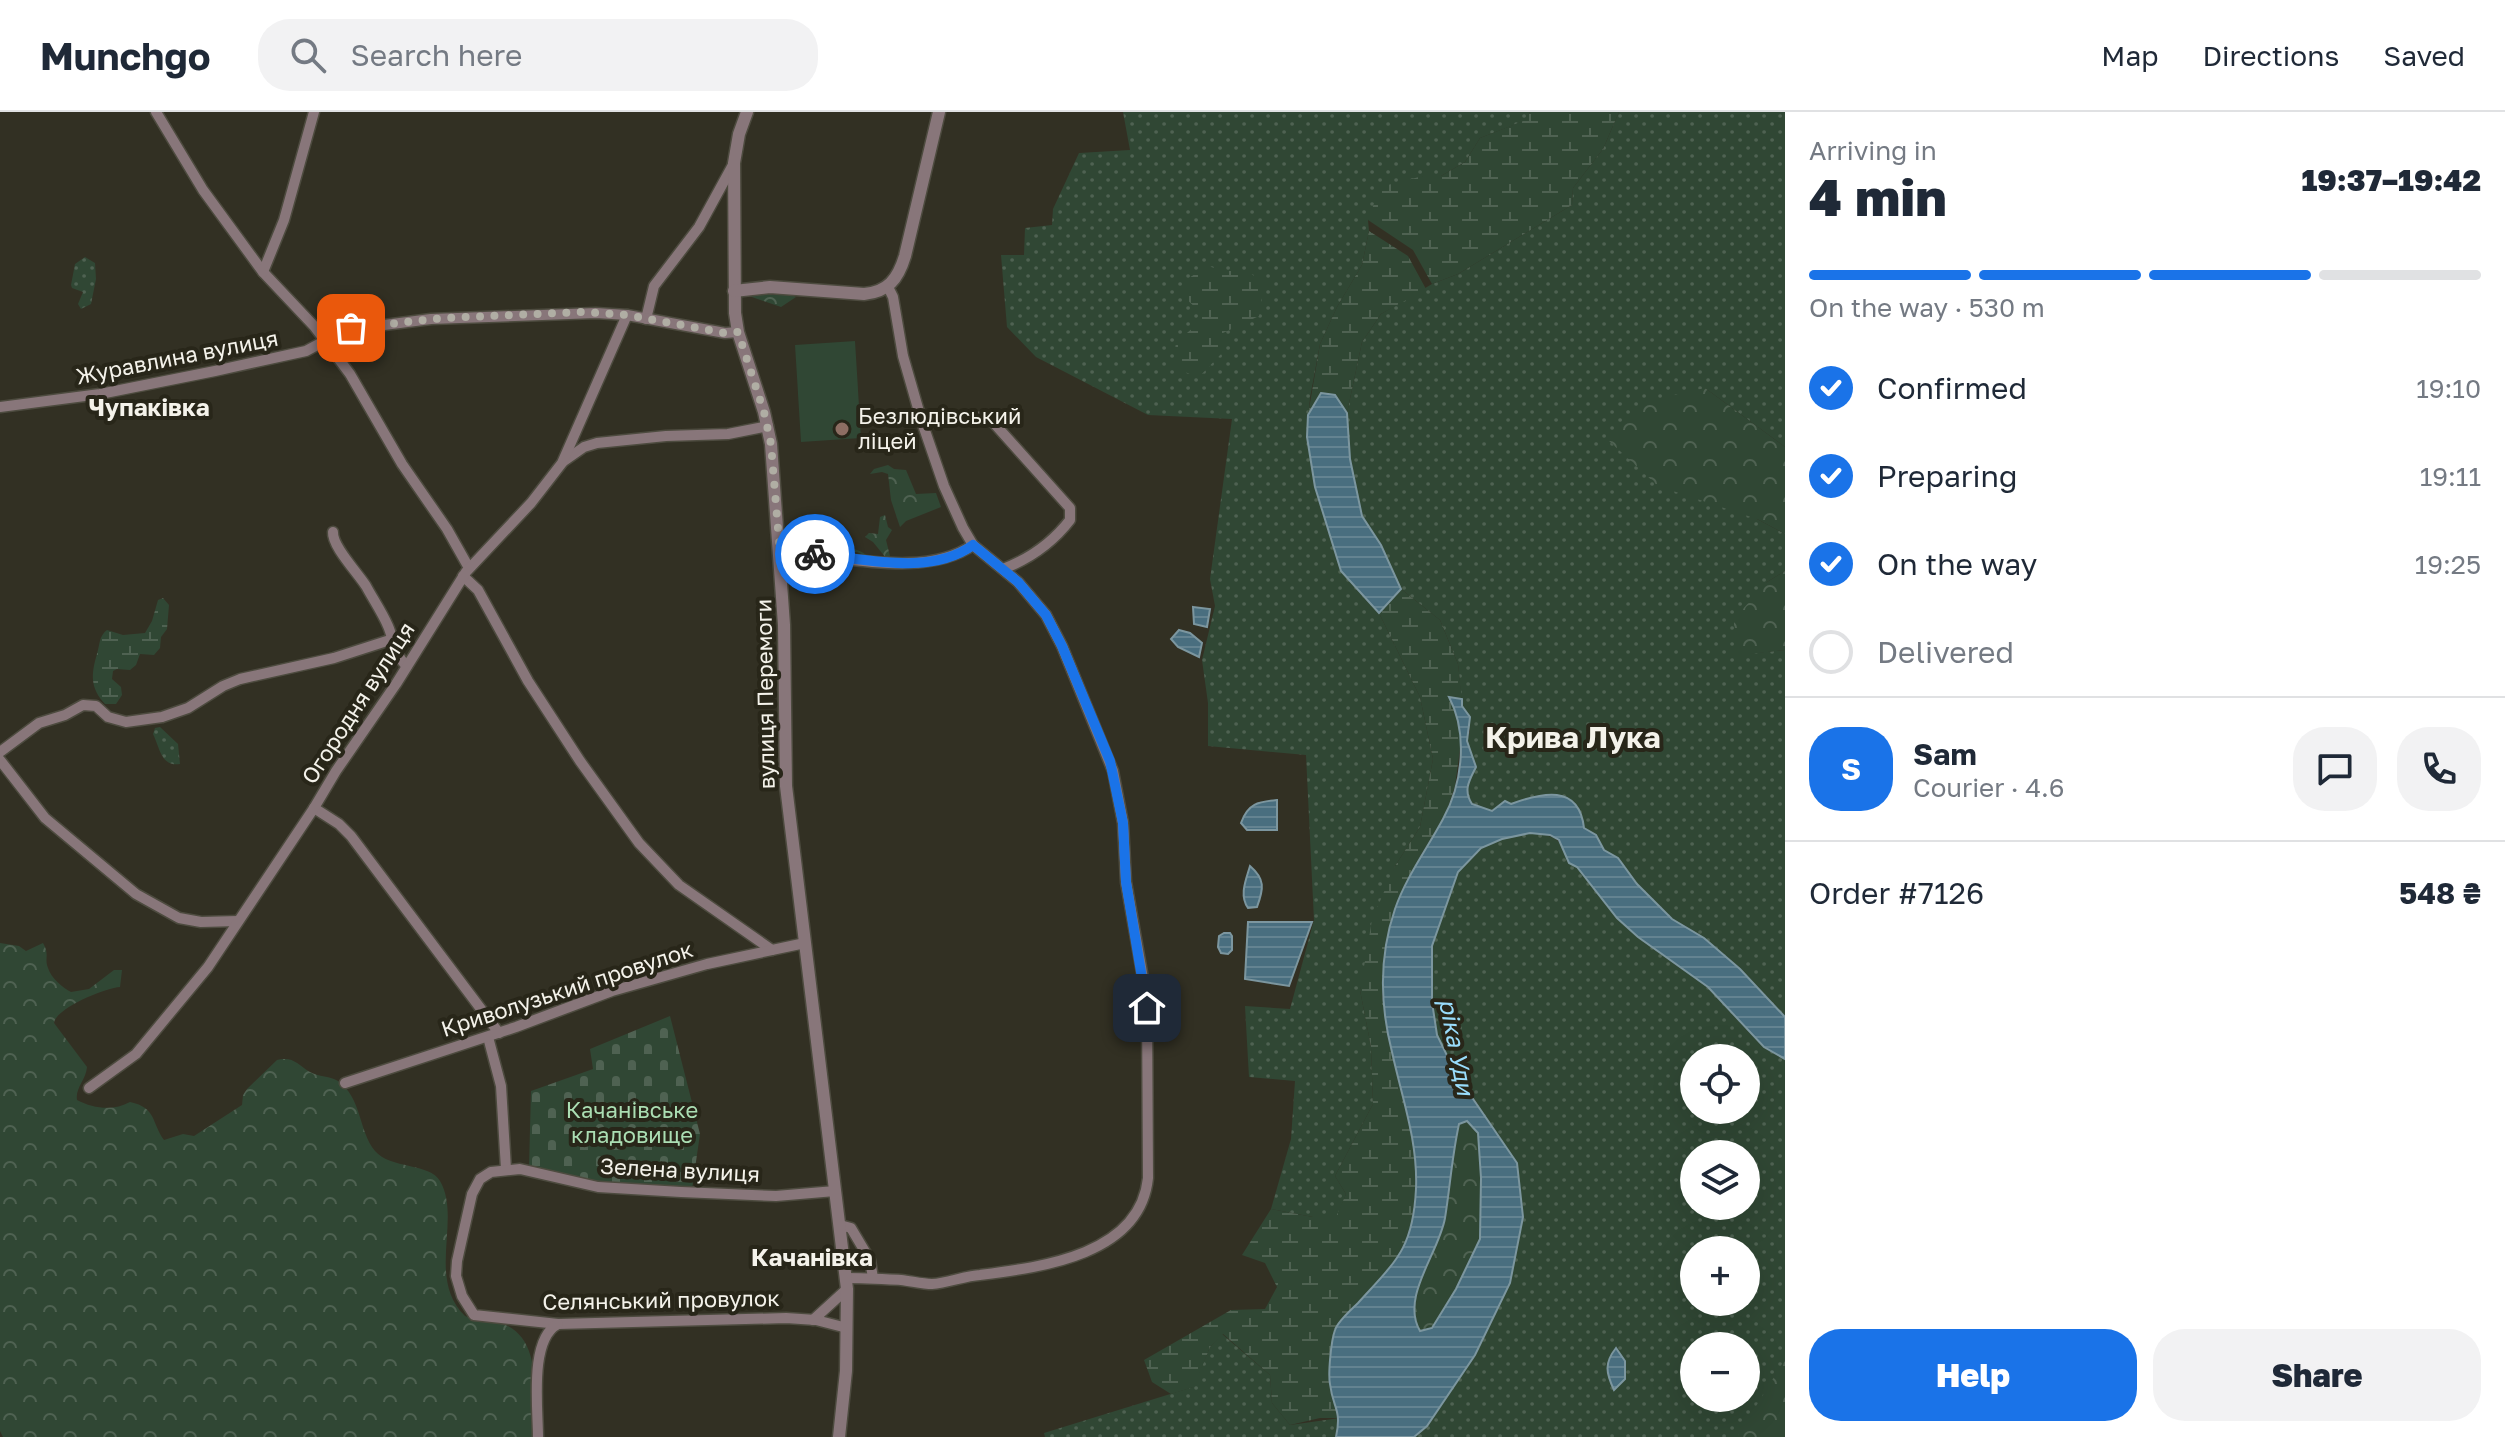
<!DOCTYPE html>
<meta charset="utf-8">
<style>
body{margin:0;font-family:"Golos Text",sans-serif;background:#f2f2f3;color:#1f2937;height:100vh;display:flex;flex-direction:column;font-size:30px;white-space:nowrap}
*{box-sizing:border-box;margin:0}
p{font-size:26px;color:#747a83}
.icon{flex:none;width:44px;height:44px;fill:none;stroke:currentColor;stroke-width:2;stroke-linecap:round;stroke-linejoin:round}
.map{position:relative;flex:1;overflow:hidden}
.side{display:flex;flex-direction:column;background:#fff;width:720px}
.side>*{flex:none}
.fabs{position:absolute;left:1680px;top:932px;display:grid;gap:16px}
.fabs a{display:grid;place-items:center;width:80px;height:80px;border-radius:50%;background:#fff;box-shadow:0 8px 32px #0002;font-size:40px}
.pin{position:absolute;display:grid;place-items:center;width:68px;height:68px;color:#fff;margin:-34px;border-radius:16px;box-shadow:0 4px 12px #0006}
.courier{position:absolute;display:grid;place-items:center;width:80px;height:80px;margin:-40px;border:6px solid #1a73e8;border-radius:50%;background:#fff;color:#222;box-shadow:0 2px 10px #0007}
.headline em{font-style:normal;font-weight:800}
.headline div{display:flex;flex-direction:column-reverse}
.headline{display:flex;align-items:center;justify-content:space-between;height:136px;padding:0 24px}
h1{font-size:52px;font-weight:800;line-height:60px}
.bar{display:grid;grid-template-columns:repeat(4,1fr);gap:12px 8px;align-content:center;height:96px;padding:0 24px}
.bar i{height:10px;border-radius:6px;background:#e0e1e3}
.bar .current{background:#1a73e8}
.bar p{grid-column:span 4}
.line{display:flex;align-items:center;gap:20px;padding:0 24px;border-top:2px solid #e0e1e3}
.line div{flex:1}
.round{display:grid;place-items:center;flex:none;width:84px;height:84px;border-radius:32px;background:#f2f2f3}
ol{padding:0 24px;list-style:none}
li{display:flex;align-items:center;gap:24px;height:88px}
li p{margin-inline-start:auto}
li .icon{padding:8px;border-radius:50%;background:#1a73e8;color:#fff;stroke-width:4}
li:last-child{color:#747a83}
li i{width:44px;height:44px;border:4px solid #e0e1e3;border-radius:50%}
.cta{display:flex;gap:16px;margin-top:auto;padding:16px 24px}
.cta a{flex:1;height:92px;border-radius:32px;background:#1a73e8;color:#fff;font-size:32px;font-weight:800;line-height:92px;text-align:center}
.cta a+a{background:#f2f2f3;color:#1f2937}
header{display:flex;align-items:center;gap:48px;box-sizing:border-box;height:112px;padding:0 40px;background:#fff;border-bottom:2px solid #e0e1e3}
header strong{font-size:38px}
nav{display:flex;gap:44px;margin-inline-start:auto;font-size:28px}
.search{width:560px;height:72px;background:#f2f2f3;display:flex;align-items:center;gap:20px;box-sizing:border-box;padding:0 28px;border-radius:32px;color:#747a83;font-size:30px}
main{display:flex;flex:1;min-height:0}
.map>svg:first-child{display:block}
.grass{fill:url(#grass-dots);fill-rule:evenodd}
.forest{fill:url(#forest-crowns)}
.wetland{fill:url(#wetland-marsh)}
.cemetery{fill:url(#cemetery-stones)}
.pitch{fill:#304734}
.water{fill:url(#water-rules);stroke:#7c969f;stroke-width:2;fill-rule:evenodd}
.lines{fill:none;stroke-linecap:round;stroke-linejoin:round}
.minor-casing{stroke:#4d4b3f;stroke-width:13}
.tertiary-casing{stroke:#4d4b3f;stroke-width:15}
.minor{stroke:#88767a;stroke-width:10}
.tertiary{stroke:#88767a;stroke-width:12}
.done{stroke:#b0aea4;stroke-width:8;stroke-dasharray:0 14.4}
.route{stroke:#1a73e8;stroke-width:10}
.education-dot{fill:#8d6e63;stroke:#282619;stroke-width:3}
.labels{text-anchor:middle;stroke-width:8;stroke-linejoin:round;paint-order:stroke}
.street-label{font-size:22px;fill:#f4f2ea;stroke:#282619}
.poi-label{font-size:22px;fill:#f4f2ea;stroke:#282619;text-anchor:start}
.park-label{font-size:22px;fill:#abdeb3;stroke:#282619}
.neighbourhood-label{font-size:24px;font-weight:bold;fill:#f4f2ea;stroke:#282619}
.water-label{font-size:24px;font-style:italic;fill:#99dcfb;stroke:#282619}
.district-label{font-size:30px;font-weight:bold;fill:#f4f2ea;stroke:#282619}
</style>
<header>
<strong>Munchgo</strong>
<div class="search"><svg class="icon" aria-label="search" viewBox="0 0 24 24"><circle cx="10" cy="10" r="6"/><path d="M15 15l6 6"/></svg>Search here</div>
<nav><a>Map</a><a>Directions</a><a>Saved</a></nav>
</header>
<main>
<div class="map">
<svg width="1785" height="1325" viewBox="0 0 1785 1325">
<defs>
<pattern id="grass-dots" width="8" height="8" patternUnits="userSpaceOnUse" patternTransform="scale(2)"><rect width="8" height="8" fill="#304734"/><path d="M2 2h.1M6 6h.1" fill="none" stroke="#4f6252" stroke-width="1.8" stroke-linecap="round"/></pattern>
<pattern id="forest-crowns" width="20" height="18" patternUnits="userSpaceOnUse" patternTransform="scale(2)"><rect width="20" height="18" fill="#304734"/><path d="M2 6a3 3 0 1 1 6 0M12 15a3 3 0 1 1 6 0" fill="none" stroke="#4f6252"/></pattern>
<pattern id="wetland-marsh" width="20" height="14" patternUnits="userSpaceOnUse" patternTransform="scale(2)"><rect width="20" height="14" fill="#304734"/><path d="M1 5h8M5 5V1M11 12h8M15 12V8" fill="none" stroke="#4f6252"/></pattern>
<pattern id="cemetery-stones" width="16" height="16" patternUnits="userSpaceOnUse" patternTransform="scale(2)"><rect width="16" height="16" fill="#304734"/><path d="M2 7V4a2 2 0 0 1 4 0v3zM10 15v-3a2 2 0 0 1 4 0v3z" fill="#4f6252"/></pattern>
<pattern id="water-rules" width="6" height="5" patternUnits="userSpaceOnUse" patternTransform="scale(2)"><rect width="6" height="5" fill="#496e7f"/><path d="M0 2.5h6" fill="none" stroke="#648391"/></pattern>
</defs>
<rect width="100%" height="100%" fill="#323023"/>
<g class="grass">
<path d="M1123 0H1530L1524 9 1480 26 1465 50 1441 64H1423L1368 108 1369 119 1362 153 1337 195 1320 232 1310 286 1307 325 1315 375 1341 459 1379 501 1420 585 1433 647 1420 715 1395 754 1360 878 1371 935 1373 992 1335 1064 1346 1082 1337 1105H1313L1271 1097 1291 1027 1295 969 1249 965 1245 894 1290 897 1314 808 1306 643 1208 634V591L1202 548 1215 494 1210 467 1232 307 1148 303 1036 245 1007 215 1001 143H1024L1025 116 1052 113 1053 97 1079 41 1130 38Z"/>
<path d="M1619 0H1785V335L1705 276 1757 407 1785 422V459L1767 470 1734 543 1785 538V905L1740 857 1704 826 1672 807 1637 772 1618 746 1604 738 1596 723 1584 716C1580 671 1541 681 1511 692L1505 689 1492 699 1472 692C1463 678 1469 669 1476 655L1467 629 1470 619 1462 593 1458 552 1440 508 1401 477 1381 433 1362 404 1350 347 1347 301 1362 230 1381 202 1432 172 1458 162 1572 93 1573 76 1603 37Z"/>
<path d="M85 145 95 151 96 167 91 192 81 197 78 192 83 180 72 176 71 173 75 152Z"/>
<path d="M160 615 178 632 180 652C161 655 160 636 153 622L155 616Z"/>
<path d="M1530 721C1556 724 1560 725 1569 751L1577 754 1617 806 1638 825 1708 875 1764 935 1785 947V1325H1414L1427 1314 1475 1243 1510 1171 1478 992 1456 962 1437 923 1432 890V834L1458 760 1481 736 1502 727ZM1694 946H1746V998H1694ZM1694 1042H1746V1094H1694ZM1694 1138H1746V1190H1694ZM1694 1234H1746V1286H1694Z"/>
<path d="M1222 1222 1270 1263 1272 1291 1290 1313 1340 1306 1336 1325H1045L1044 1321 1193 1275 1210 1235Z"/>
</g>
<g class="forest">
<path d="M765 180C775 186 787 180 796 185L781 195 749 184Z"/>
<path d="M1705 276 1785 335V422L1757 407 1658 374 1608 328 1644 290Z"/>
<path d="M888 353 894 357 906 358 916 382 936 381 941 395 906 409 900 415 891 388 888 362 882 360 870 362 874 357Z"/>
<path d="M885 403 888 415 892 418 886 428 890 444 886 446 873 430 865 425 869 421 878 422 880 405Z"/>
<path d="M823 427C838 437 856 433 869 445L857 440 805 433Z"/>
<path d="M1785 459V538L1734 544V507L1767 470Z"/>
<path d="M0 831 19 834 26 839 43 831C50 843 44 846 48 856 51 866 63 876 71 880L89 877 114 858H122L120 875C105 876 56 896 54 911L87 955C86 968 75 976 77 988 94 997 114 999 130 990 157 996 151 1010 164 1028L183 1022 194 1024 242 993 243 983 247 977 277 948C293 944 297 952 310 960 318 965 331 964 338 969 362 986 358 1018 375 1039 390 1057 430 1051 440 1069 462 1107 426 1166 465 1204 479 1210 494 1208 508 1214 544 1233 533 1291 534 1325H3L0 1319Z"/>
<path d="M1467 1009 1478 1021 1481 1066 1480 1127 1456 1177 1432 1217 1420 1219C1401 1183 1439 1141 1445 1106 1450 1074 1452 1043 1459 1012Z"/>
<path d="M1785 1247V1316L1777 1325H1737Z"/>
</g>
<g class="wetland">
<path d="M1530 0H1619L1603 37 1573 76 1572 93 1458 162 1432 172 1413 138 1368 108 1380 75 1423 64H1441L1465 50 1480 26 1523 9Z"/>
<path d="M1369 119 1408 144 1426 177 1381 202 1362 230 1347 301 1335 284 1321 281 1308 303 1320 232 1337 195 1362 153Z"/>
<path d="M1208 154 1224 159H1248L1264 172 1259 204 1223 221 1222 241 1199 265 1173 256 1176 230 1193 216 1200 200 1180 181 1184 169Z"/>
<path d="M1401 477 1440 508 1458 552 1462 587 1450 586 1456 597 1462 622 1455 674 1445 704 1422 741 1395 796 1382 884 1391 938 1414 1027 1416 1077 1409 1127 1329 1271 1340 1306H1320L1290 1313 1272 1291 1270 1263 1223 1222 1210 1235 1194 1275 1171 1282 1152 1270 1144 1248 1231 1198 1265 1197 1277 1175 1265 1151 1242 1143 1271 1097 1313 1105H1336L1346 1082 1335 1064 1373 992 1371 935 1360 878 1372 808 1395 754 1420 715 1433 647 1420 585 1379 501Z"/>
<path d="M163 486 169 493 167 517 161 525 160 536 154 543 140 542 136 553 130 558 117 557 113 559 112 567 121 575 122 583 116 592H105C90 576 91 562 97 542 100 532 99 524 107 518L123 523 145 521 152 509 158 488Z"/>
</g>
<path class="cemetery" d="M670 904 700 1022 692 1077 606 1073 529 1056 531 979 593 957 590 937Z"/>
<path class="pitch" d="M855 229 861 326 801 330 795 233Z"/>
<g class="water">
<path d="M1321 281 1335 283 1347 301 1350 347 1362 404 1381 433 1401 477 1379 501 1341 459 1315 375 1307 325 1308 303Z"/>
<path d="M1193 495 1210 497 1207 515 1194 512Z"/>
<path d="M1179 518 1190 521 1202 531 1199 545 1178 535 1171 527Z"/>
<path d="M1449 585 1462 587V594L1470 605 1467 629 1476 655C1469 669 1463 678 1472 692L1492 699 1505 689 1511 692C1541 681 1579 671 1584 716L1596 723 1604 738 1618 746 1637 772 1672 807 1704 826 1740 857 1785 905V947L1764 935 1708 875 1638 825 1617 806 1577 755 1569 751 1559 728 1550 723 1530 721 1502 727 1481 736 1458 760 1432 834V890L1437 923 1456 962 1517 1051 1523 1105 1510 1171 1475 1243 1427 1314 1414 1325H1336C1342 1297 1333 1297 1330 1272 1328 1262 1331 1229 1335 1218 1338 1209 1351 1198 1358 1191 1396 1149 1413 1137 1416 1077 1418 1029 1402 986 1392 940 1380 893 1379 844 1395 797 1406 765 1427 737 1443 707 1463 671 1468 621 1449 585ZM1467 1009 1478 1021 1481 1066 1480 1127 1456 1177 1432 1216 1420 1219C1400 1185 1439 1141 1445 1106 1450 1075 1452 1044 1459 1012Z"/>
<path d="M1277 688V718H1247L1241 711C1248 691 1258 690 1277 688Z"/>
<path d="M1250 754C1265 767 1264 776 1257 795L1248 796C1239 783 1246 768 1250 754Z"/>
<path d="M1248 810H1312L1289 874 1245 867Z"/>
<path d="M1224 821H1230L1232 824V838L1228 842 1221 841 1218 835 1219 824Z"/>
<path d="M1616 1236 1625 1249V1267L1614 1278C1606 1261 1604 1251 1616 1236Z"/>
</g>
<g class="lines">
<defs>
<g id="minor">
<path d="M156 0 203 78 263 160 314 214 350 262 402 352 447 417 469 456"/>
<path d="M263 160 284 108 314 0"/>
<path d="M646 207 654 174 699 115 734 51"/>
<path d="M0 295 100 282 215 259 306 239 345 218 431 207 596 201 627 203 725 221 738 220"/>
<path d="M922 310C943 306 971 301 992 309L1070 396V408C1053 430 1029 447 1003 457"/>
<path d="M564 349 584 335 597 331 666 324 728 322 768 314"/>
<path d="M333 420C332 434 357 460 366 474 373 487 382 500 388 514 394 528 394 543 407 554"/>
<path d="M780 441C837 442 923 468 973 433"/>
<path d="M463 464 478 478 528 569 580 649 639 731 679 773 772 838"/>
<path d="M0 640 39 611 65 603 83 593 96 594 108 605 126 610 162 605 188 596 223 574 240 567 334 546 393 527"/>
<path d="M0 648 45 706 136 782 179 806 201 810 238 809"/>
<path d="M314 696 339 712 351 724 499 921"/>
<path d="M488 925 501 974 506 1057"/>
<path d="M345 971 516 915 612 879 707 852 805 831"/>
<path d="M89 976 136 942 208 855 314 696 336 659 396 572 466 460 531 391 562 351 627 203"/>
<path d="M835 1079 776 1084 681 1080 598 1075 520 1057 491 1060 480 1067 472 1082 457 1149 456 1164 462 1184 474 1203 558 1212 786 1206 816 1208 847 1216"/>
<path d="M840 1113 851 1116 870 1148 873 1166"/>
<path d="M845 1166C864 1166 882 1167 901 1168 911 1169 922 1172 932 1172 948 1171 964 1164 980 1163 1042 1155 1140 1143 1148 1066L1147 889 1126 770 1123 711 1113 659 1062 534 1046 503 1018 470 973 433 963 416 944 374 922 310 903 244 893 185 888 175"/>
<path d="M813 1208 847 1177"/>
<path d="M538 1325C538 1296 529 1227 558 1212"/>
</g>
<g id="tertiary">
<path d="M747 0 739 22 734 51 735 201 738 220 764 300 771 332 784 513 786 674 847 1177 846 1259 839 1325"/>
<path d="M734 179 770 175 864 182C888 180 898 167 905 144L939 0"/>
</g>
</defs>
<use href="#minor" class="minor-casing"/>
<use href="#tertiary" class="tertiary-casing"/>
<use href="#minor" class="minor"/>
<use href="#tertiary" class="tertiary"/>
</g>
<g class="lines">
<path class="done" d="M351 216 444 206 582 200 627 203 725 221 738 220 764 300 771 332 780 441 815 442"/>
<path class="route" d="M815 442C865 446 929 465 973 433L1018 470 1046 503 1062 534 1110 649 1123 711 1126 770 1147 896"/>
</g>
<circle class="education-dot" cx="842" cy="317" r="8"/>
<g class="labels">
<g class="street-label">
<text transform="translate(177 245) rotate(-11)" y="8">Журавлина вулиця</text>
<text transform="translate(765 582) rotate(-91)" y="8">вулиця Перемоги</text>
<text transform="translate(358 591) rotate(-57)" y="8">Огородня вулиця</text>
<text transform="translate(567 877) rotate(-18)" y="8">Криволузький провулок</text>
<text transform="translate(680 1058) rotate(3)" y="8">Зелена вулиця</text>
<text transform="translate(661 1188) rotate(-1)" y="8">Селянський провулок</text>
</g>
<g class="poi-label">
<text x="858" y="312">Безлюдівський<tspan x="858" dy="25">ліцей</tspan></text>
</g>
<g class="park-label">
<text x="632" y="1006">Качанівське<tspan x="632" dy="25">кладовище</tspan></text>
</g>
<g class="neighbourhood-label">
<text x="149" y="304">Чупаківка</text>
<text x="812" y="1154">Качанівка</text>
</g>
<g class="water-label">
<text transform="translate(1456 935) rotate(79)" y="8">ріка Уди</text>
</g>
<g class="district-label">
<text x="1573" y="636">Крива Лука</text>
</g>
</g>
</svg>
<div class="fabs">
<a><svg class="icon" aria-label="locate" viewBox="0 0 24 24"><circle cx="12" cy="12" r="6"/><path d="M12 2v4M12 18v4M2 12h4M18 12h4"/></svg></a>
<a><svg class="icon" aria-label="layers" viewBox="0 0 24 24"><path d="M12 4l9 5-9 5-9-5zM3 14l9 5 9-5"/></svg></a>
<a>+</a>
<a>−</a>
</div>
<div class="pin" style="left:351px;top:216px;background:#ea580c"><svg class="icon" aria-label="bag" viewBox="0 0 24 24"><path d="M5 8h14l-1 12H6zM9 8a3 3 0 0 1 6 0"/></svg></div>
<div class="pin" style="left:1147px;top:896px;background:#1f2937"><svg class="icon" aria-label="home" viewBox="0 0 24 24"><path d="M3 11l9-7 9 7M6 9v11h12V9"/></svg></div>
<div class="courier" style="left:815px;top:442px"><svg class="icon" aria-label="bike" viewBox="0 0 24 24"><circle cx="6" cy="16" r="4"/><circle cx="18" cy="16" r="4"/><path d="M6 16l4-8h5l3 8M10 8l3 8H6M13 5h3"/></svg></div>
</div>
<section class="side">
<div class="headline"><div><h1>4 min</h1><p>Arriving in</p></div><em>19:37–19:42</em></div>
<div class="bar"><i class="current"></i><i class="current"></i><i class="current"></i><i></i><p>On the way · 530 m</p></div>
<ol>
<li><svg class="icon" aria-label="check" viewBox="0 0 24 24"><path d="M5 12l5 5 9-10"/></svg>Confirmed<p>19:10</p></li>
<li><svg class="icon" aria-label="check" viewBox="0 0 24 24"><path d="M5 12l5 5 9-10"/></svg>Preparing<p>19:11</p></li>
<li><svg class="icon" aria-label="check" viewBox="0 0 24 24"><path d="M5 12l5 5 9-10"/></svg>On the way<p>19:25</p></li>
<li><i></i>Delivered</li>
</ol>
<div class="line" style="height:144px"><b class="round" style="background:#1a73e8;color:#fff">S</b><div><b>Sam</b><p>Courier · 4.6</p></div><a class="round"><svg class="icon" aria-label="chat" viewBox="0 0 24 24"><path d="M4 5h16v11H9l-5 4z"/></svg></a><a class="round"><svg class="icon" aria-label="phone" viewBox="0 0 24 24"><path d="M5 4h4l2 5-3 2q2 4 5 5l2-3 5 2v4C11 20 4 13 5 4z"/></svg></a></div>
<div class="line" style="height:104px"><div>Order #7126</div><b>548 ₴</b></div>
<div class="cta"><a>Help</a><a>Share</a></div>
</section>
</main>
